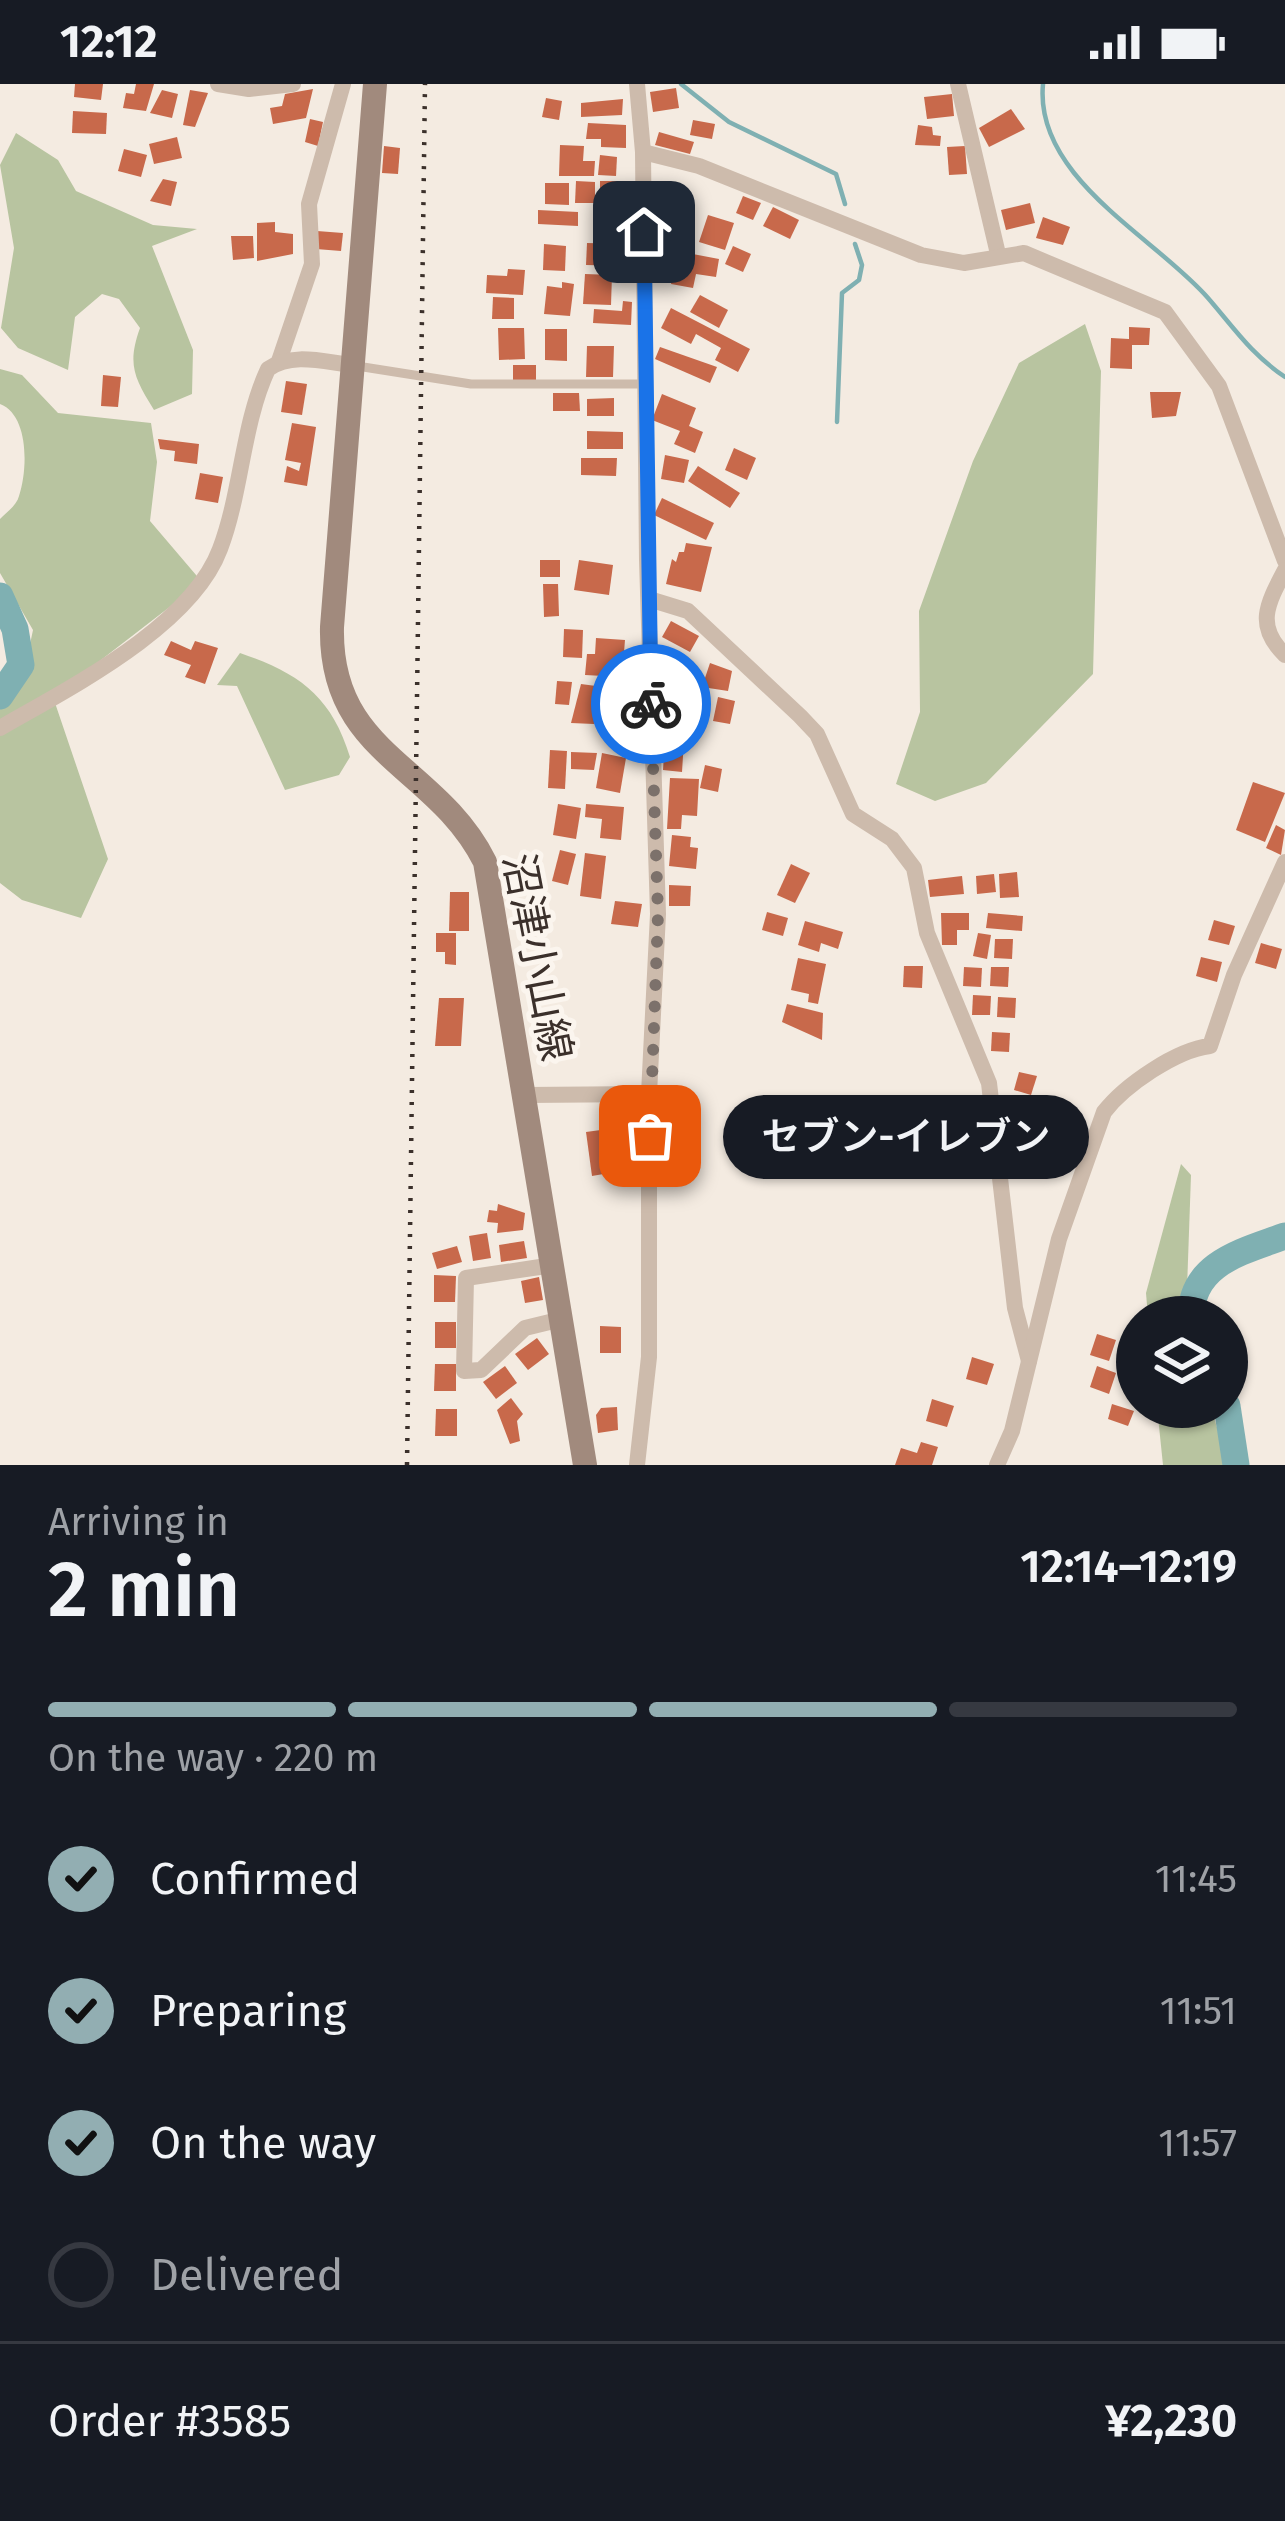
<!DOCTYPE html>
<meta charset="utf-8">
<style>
body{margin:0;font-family:"Fira Sans","Noto Sans JP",sans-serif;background:#20242c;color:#f1f3f6;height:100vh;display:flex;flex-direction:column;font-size:45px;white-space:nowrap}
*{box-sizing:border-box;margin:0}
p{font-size:39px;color:#9ea1a6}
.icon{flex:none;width:66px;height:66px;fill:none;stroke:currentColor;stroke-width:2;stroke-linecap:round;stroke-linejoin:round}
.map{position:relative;height:1381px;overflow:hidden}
.sheet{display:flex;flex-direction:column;background:#171b24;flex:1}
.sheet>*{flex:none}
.buttons{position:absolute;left:1116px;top:1212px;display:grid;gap:24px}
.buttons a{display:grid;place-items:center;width:132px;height:132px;border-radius:50%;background:#171b24;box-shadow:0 3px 9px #0004;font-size:60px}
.pin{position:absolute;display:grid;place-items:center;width:102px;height:102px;color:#fff;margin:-51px;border-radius:24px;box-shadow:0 6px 18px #0006}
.courier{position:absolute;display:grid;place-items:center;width:120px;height:120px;margin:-60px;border:9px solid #1a73e8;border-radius:50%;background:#fff;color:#222;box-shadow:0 3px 15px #0007}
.bubble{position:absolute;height:84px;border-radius:42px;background:#171b24;box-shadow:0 3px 9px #0004;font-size:39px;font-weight:600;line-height:84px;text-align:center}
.overview em{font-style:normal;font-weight:600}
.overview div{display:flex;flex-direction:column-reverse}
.overview{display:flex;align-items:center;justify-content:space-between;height:204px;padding:0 48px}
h1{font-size:78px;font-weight:600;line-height:90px}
.bar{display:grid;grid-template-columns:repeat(4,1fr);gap:18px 12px;align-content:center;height:144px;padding:0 48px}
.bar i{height:15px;border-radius:9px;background:#363941}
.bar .selected{background:#92aeb2}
.bar p{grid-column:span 4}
.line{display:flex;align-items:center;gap:30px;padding:0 48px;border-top:3px solid #363941}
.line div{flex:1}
ol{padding:0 48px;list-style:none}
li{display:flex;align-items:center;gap:36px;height:132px}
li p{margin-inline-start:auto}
li .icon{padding:12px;border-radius:50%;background:#92aeb2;color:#111;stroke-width:4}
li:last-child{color:#9ea1a6}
li i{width:66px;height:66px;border:6px solid #363941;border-radius:50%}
.status{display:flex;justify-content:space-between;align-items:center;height:84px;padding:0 60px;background:#171b24;direction:ltr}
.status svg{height:33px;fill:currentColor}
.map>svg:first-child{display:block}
.green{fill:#b8c4a0}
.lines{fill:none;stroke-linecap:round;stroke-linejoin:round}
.stream{stroke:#7fb0b2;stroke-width:4.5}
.river{stroke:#7fb0b2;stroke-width:27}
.building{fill:#c8694b}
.service{stroke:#cdbbac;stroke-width:9}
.minor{stroke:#cdbbac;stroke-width:16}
.secondary{stroke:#a18a7d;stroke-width:24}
.rail{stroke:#3b302b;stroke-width:4.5;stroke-dasharray:3 9;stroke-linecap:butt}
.done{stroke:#7c716b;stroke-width:12;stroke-dasharray:0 21.6}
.route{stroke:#1a73e8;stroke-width:15}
.labels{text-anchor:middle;stroke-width:10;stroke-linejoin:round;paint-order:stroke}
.street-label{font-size:42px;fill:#3b302b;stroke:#fbf5ee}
</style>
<div class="status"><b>12:12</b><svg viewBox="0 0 49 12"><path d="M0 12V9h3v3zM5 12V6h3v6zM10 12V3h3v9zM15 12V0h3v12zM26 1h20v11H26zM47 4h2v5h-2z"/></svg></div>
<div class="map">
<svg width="1285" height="1381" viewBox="0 0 1285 1381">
<rect width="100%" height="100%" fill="#f4ebe1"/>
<g class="green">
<path d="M16 49 58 76 76 107 153 141 197 145 152 162 193 266 192 310 154 326C134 294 127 280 140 244L119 215 102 210 75 233 68 286 18 264 1 244 14 164 0 81Z"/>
<path d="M1085 240 1101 287 1093 590 986 699 935 717 896 700 920 628 919 527 973 377 1019 279Z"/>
<path d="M0 285 22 291 58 329 151 339 157 378 150 437 202 498 53 613 108 775 81 834 22 816 0 799V608L25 584 33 546 0 489V435C7 428 17 421 19 412 28 385 29 331 0 320Z"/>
<path d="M240 569C298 589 331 611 350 673L339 691 285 706 237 602 217 601Z"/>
<path d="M1181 1080 1191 1091 1186 1233H1148L1146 1209Z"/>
<path d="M1157 1323H1211L1228 1381H1163Z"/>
</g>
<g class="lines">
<g class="stream">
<path d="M681 0 729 38 836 90 845 120"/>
<path d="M1043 0C1034 94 1155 153 1208 214 1234 244 1251 270 1285 293"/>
<path d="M837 338 842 209 859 196 862 181 855 160"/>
</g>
<g class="river">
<path d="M0 512 15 545 21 581 0 612"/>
<path d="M1191 1233C1191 1179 1242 1168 1285 1152"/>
<path d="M1227 1322 1236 1381"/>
</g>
</g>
<g class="building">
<path d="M75 0H103L101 16 74 13Z"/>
<path d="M136 0H154L146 27 123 24 126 9 134 10Z"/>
<path d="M676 4 679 24 653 28 650 8Z"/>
<path d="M313 5 306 34 273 40 270 24 282 22 285 10Z"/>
<path d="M162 6 178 10 172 34 150 29Z"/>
<path d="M190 6 208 9 195 43 183 41Z"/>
<path d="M952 10 954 32 927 35 924 13Z"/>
<path d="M546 14 562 17 559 36 542 33Z"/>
<path d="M623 15 622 31 581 33V19Z"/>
<path d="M1011 25 1025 45 989 63 979 44Z"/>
<path d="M73 27 107 29 106 50 72 49Z"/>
<path d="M310 35 323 38 318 62 305 58Z"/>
<path d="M693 36 715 40 712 55 690 51Z"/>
<path d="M588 39 626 41V64L601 63V55H586Z"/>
<path d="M918 41 932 43 933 51 941 52 940 62 915 61Z"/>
<path d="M659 48 694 58 690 70 655 61Z"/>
<path d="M177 53 182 74 154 80 149 60Z"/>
<path d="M560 61 584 62 583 77H595L594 92H559Z"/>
<path d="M384 62 400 64 398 90 382 89Z"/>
<path d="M965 62 967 90 949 91 947 63Z"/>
<path d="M124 65 147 71 141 93 118 87Z"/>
<path d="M600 71 617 73 616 92 598 91Z"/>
<path d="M163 95 177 98 171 122 150 117Z"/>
<path d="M576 97 595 98V119H575Z"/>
<path d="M600 97H630L623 120 600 119Z"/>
<path d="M545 99H569V121L545 120Z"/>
<path d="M743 112 761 119 753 136 736 129Z"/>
<path d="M1030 119 1035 139 1006 146 1001 126Z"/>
<path d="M773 123 799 136 790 155 763 142Z"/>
<path d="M538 126 578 128V142L538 140Z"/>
<path d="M595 129 625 131 624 145 595 144Z"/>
<path d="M708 131 734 139 725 166 699 158Z"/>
<path d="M1043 133 1070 143 1063 161 1036 154Z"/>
<path d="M275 138V148L293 150V170L257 177V139Z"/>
<path d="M317 147 343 149 341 167 316 165Z"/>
<path d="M231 152H253L254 174 233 176Z"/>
<path d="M587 159 627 160V182L586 181Z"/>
<path d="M544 160 566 162 565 187 543 186Z"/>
<path d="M733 162 751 170 743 188 725 180Z"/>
<path d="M677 167 719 175 716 193 696 190 693 204 671 200Z"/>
<path d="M508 185 525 186 523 211 486 209 487 191 507 192Z"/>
<path d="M585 190 612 191 611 221 583 220Z"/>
<path d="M562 198 574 200 570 232 544 230 547 202 562 204Z"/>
<path d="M700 211 728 226 719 244 690 228Z"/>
<path d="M493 213 514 214V235H492Z"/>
<path d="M623 217 632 218 631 241 593 239 594 225 622 227Z"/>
<path d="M671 224 750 265 738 288 715 276 721 264 696 250 691 260 661 244Z"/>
<path d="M1129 243 1150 244 1149 261H1132V285L1110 284 1111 254 1129 255Z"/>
<path d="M498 244H524L525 275 499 276Z"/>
<path d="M545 245H567V277L545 276Z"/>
<path d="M587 262H614L613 293H586Z"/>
<path d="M660 263 717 283 710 299 655 275Z"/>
<rect x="513" y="281" width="23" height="17"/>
<path d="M103 291 121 293 118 323 101 322Z"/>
<path d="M286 297 307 300 302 331 281 328Z"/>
<path d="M1150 308H1181L1176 332 1152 334Z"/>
<path d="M553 309H579L580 327H553Z"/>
<path d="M662 310 696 324 689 342 703 348 695 369 674 360 680 347 652 336Z"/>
<path d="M614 314V332H587V315Z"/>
<path d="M292 339 316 343 307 402 284 398 287 382 299 387 301 379 285 376Z"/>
<path d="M587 347 623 348V365H587Z"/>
<path d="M158 355 199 360 197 380 174 377 175 367 160 365Z"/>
<path d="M734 364 756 374 747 396 725 386Z"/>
<path d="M665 371 689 376 684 399 661 395Z"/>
<path d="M581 374H617L616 392 581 391Z"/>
<path d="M698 382 740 409 730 424 688 397Z"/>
<path d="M200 389 223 393 218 419 195 415Z"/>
<path d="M662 414 714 439 706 456 654 431Z"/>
<path d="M686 459 712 463 701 508 666 500 672 475 676 478 679 468H684Z"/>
<rect x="540" y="476" width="20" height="17"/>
<path d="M579 476 613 481 609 511 574 506Z"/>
<path d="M543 500H558L559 532 544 533Z"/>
<path d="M671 537 699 552 690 568 662 553Z"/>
<path d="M564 545 583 546 582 574 563 573Z"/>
<path d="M596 554 625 556 622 593 585 591 587 570H595Z"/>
<path d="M171 557 191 566 195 557 218 564 205 600 185 593 191 581 164 571Z"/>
<path d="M710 579 732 587 728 607 702 603Z"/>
<path d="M557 597 572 598 569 621 555 620Z"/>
<path d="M610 598 636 601 634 621 608 620Z"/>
<path d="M673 598 700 605 695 627 668 620Z"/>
<path d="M581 600 596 602 602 610 594 640 571 639Z"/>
<path d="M718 613 735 617 730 640 713 637Z"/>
<path d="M665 655 684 656 682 688 663 686Z"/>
<path d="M550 666 567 667 565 705 548 704Z"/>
<path d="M571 668 597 669 594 686 571 685Z"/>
<path d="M602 669 626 674 620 709 596 704Z"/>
<path d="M705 681 722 685 718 708 700 704Z"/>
<path d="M670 694 699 695 697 732 682 731 681 745H667Z"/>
<path d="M1253 698 1285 709 1265 758 1236 746Z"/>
<path d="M558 720 581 724 576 755 553 751Z"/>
<path d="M586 720 624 723 621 756 600 754 602 735 585 733Z"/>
<path d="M1276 741 1285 746 1281 771 1266 764Z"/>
<path d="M672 751 691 753 690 763 698 764 696 785 669 782Z"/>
<path d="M560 766 576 770 568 801 552 797Z"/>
<path d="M585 769 606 772 601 815 580 812Z"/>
<path d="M791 780 810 789 795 819 777 811Z"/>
<path d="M1017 788 1019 813 1000 814 999 790Z"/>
<path d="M994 790 996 808 977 810 976 792Z"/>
<path d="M962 792 964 810 930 813 928 796Z"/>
<path d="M669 801 691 802 690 822H669Z"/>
<path d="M450 808H469V847H449Z"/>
<path d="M615 817 642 820 638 843 611 840Z"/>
<path d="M767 828 788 834 783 852 762 846Z"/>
<path d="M941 829H969V846H957V861H942Z"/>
<path d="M988 829 1023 832 1022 847 986 844Z"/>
<path d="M1214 836 1235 842 1229 861 1208 856Z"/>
<path d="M805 837 843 848 838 865 821 859 819 868 798 861Z"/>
<path d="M436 849H456V881L445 880V868H436Z"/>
<path d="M978 849 991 851 987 875 973 872Z"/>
<path d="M995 855H1013L1012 875 994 874Z"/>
<path d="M1261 859 1282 865 1276 885 1255 879Z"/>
<path d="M1201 873 1222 878 1217 898 1196 892Z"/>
<path d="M798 874 826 880 818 920 808 918 809 910 791 906Z"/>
<path d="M904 882H923L922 904 903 903Z"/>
<path d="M964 883 982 884 981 903 963 902Z"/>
<path d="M991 883H1009L1008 903 990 902Z"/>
<path d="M973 911 991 912 990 931H972Z"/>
<path d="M998 913 1016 914 1015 934 997 933Z"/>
<path d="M439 914H464L461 962H435Z"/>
<path d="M787 920 823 929 822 956 782 938Z"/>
<path d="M992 948 1010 949 1009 968 991 967Z"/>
<path d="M1019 988 1037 992 1031 1011 1014 1006Z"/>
<path d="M608 1045 615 1088 592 1092 586 1048Z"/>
<path d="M498 1120 525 1129 523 1146 497 1149 498 1139 487 1138 489 1126 497 1127Z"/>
<path d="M487 1149 491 1174 473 1177 469 1152Z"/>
<path d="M524 1157 527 1174 501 1178 499 1161Z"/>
<path d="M457 1162 462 1178 437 1185 432 1169Z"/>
<path d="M434 1191 456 1192 455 1218H434Z"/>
<path d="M539 1193 543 1216 525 1219 521 1197Z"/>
<rect x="435" y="1238" width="21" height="26"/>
<path d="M600 1242 621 1243V1269H600Z"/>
<path d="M1097 1250 1116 1256 1109 1277 1090 1271Z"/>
<path d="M537 1254 549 1270 528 1286 515 1270Z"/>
<path d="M972 1273 994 1280 987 1301 966 1295Z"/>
<path d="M435 1280H456V1307H434Z"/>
<path d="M505 1282 517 1299 496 1315 483 1298Z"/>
<path d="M1097 1282 1116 1289 1109 1310 1090 1303Z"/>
<path d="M511 1314 523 1330 517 1337 520 1357 510 1360 497 1326Z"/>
<path d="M932 1315 954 1322 947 1343 926 1337Z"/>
<path d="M1112 1320 1134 1327 1128 1342 1108 1335Z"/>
<path d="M617 1323 618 1346 598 1349 596 1331 601 1324Z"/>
<path d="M436 1325H457V1352H435Z"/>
<path d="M921 1358 938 1363 932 1381H895L901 1364 917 1369Z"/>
</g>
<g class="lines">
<path class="service" d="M357 282 471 300H643"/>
<g class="minor">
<path d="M218 0 249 5 293 0"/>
<path d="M637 0 643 68 647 476 658 830 649 1010V1273L637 1381"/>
<path d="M958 0 998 170"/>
<path d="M643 68 699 82 921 171 964 179 1024 169 1165 228 1219 302 1285 477"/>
<path d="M279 277 312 180 309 120 343 0"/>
<path d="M1285 486C1267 520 1255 542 1285 571"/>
<path d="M649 515 688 527 800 632 817 650 853 730 892 755 914 784 927 849 989 999 1015 1224 1029 1277"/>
<path d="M0 644C69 604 191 543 220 465 242 407 242 341 268 285 292 268 324 278 351 281"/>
<path d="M526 1011 649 1010"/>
<path d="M553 1181 466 1194 464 1287 481 1286 525 1244 562 1235"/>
<path d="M997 1381 1012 1347 1059 1155 1104 1028C1125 1001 1176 966 1210 962L1234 891 1285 778"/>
</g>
<path class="secondary" d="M375 0 332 543C329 671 436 680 485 778L585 1381"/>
<path class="rail" d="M407 1381 425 0"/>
</g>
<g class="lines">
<path class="done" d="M650 1052 658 830 651 620"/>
<path class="route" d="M644 148 651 620"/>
</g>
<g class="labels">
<g class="street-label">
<text transform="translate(538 873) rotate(79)" y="15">沼津小山線</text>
</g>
</g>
</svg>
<div class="buttons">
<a><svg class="icon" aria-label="layers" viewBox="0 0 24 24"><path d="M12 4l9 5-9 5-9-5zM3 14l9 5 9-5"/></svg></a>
</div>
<div class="pin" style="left:650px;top:1052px;background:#ea580c"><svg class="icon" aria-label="bag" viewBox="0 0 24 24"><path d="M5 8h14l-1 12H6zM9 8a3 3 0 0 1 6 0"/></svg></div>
<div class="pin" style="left:644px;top:148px;background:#1f2937"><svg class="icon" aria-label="home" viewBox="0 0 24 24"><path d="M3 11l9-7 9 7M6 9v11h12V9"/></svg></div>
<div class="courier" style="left:651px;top:620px"><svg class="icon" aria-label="bike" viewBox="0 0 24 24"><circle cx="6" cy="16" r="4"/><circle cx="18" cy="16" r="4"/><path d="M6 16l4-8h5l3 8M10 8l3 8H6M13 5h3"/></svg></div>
<div class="bubble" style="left:723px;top:1011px;width:366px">セブン-イレブン</div>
</div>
<section class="sheet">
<div class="overview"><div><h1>2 min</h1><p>Arriving in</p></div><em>12:14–12:19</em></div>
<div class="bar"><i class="selected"></i><i class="selected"></i><i class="selected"></i><i></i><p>On the way · 220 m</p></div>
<ol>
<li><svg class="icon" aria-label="check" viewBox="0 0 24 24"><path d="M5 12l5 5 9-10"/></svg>Confirmed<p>11:45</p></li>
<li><svg class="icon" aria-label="check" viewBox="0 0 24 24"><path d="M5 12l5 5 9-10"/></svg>Preparing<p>11:51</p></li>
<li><svg class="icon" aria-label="check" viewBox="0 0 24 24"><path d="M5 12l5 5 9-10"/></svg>On the way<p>11:57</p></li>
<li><i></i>Delivered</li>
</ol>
<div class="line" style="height:156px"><div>Order #3585</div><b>¥2,230</b></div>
</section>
